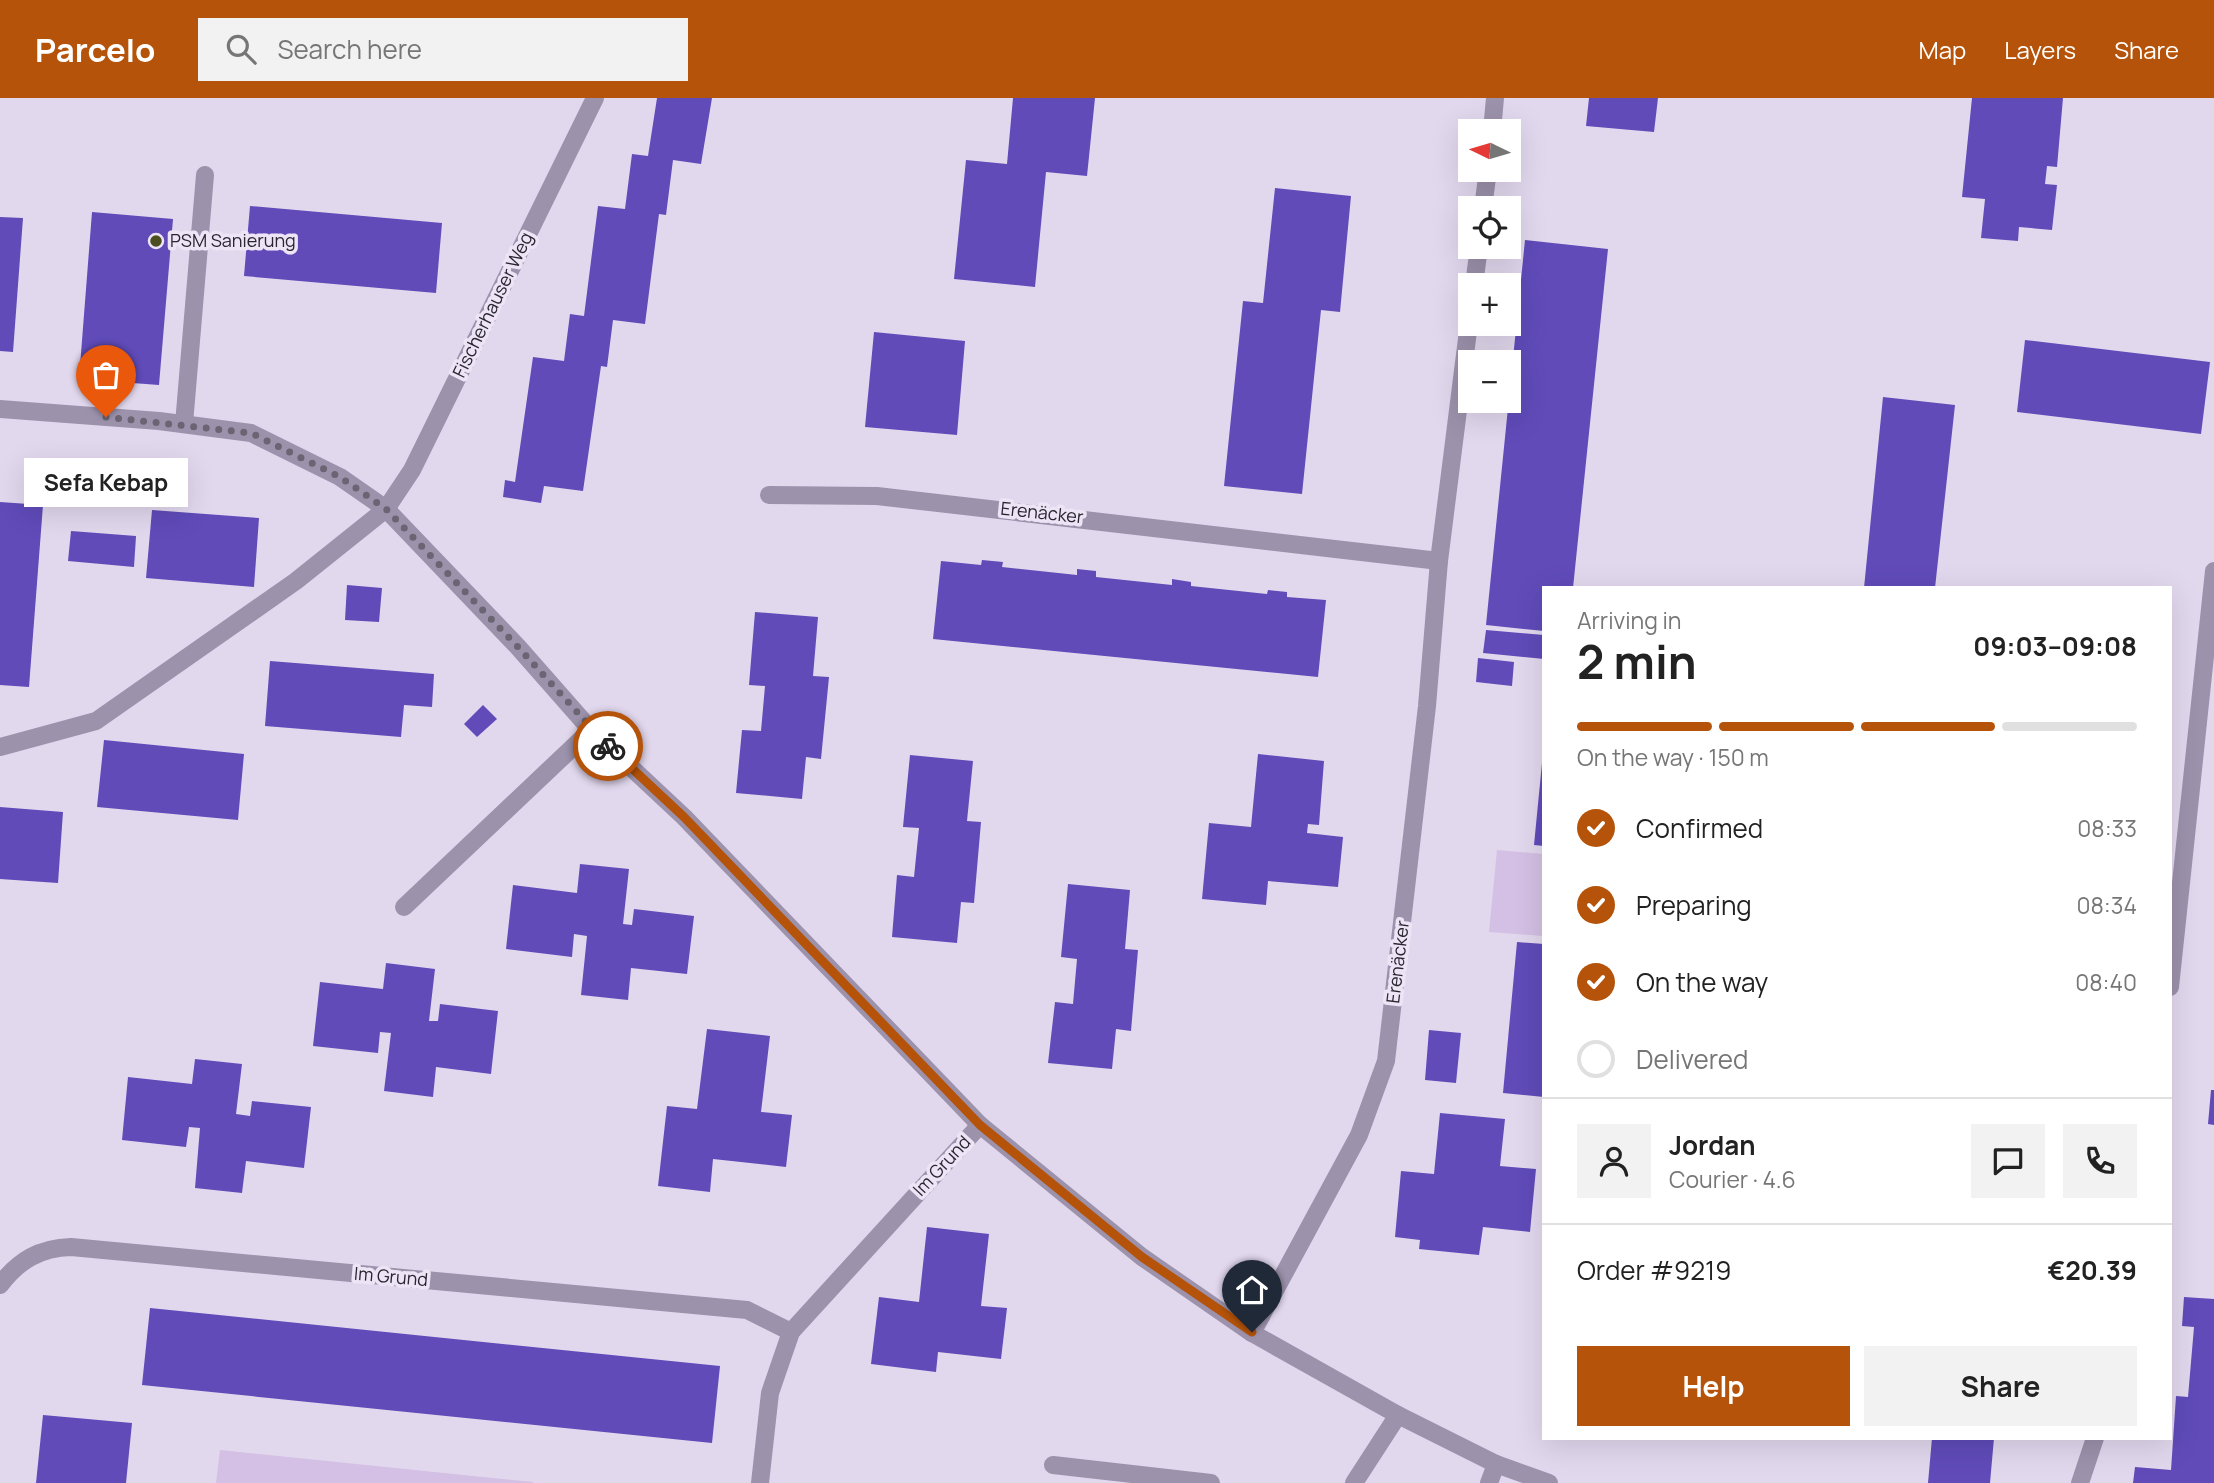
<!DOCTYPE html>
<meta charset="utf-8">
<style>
body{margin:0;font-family:Manrope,sans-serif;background:#f2f2f2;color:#222;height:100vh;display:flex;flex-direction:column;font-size:26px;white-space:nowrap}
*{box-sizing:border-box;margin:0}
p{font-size:23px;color:#767676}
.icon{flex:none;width:38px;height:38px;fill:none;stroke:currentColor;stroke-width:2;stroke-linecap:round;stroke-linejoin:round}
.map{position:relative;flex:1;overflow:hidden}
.sheet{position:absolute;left:1542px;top:488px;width:630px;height:854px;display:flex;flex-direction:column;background:#fff;border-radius:0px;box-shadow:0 7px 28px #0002}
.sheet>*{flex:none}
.needle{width:46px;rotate:275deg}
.buttons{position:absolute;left:1458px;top:21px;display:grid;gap:14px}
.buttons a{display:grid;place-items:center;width:63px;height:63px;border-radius:0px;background:#fff;box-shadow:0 7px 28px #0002;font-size:35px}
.pin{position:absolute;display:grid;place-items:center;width:60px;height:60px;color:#fff;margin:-72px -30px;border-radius:50% 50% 50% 0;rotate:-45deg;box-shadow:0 0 7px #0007}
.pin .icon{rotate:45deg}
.courier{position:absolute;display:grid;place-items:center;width:70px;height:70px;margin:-35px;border:5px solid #b45309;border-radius:50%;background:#fff;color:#222;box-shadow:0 2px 9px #0007}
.bubble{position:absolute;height:49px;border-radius:0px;background:#fff;box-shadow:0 7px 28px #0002;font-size:23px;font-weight:700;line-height:49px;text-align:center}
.summary em{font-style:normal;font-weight:700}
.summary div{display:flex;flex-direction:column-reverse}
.summary{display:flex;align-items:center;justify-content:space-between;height:119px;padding:0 35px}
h1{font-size:46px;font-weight:700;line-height:52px}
.bar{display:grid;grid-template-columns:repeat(4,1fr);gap:10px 7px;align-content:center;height:84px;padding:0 35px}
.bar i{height:9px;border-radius:5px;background:#e0e0e0}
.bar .current{background:#b45309}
.bar p{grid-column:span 4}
.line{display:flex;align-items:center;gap:18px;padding:0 35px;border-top:2px solid #e0e0e0}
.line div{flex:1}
.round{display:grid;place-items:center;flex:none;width:74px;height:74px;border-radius:0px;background:#f2f2f2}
ol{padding:0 35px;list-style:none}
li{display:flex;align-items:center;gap:21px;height:77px}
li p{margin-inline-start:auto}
li .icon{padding:7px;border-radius:50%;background:#b45309;color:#fff;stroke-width:4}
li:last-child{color:#767676}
li i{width:38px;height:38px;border:4px solid #e0e0e0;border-radius:50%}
.button{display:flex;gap:14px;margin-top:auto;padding:14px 35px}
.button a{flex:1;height:80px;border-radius:0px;background:#b45309;color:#fff;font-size:28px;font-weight:700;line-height:80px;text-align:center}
.button a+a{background:#f2f2f2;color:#222}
header{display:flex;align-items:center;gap:42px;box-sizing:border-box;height:98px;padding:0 35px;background:#b45309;color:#fff}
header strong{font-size:33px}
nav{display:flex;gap:38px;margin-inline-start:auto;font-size:24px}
.search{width:490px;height:63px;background:#f2f2f2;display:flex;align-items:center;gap:18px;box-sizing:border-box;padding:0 24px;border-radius:0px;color:#767676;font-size:26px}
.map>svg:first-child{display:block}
.plaza{fill:#d3c0e4}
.building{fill:#604bb9}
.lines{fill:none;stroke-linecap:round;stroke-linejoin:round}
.minor{stroke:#9c92ac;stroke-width:18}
.done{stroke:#6a6473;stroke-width:7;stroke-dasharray:0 12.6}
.route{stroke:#b45309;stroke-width:9}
.poi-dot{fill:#4d4e20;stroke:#ede4f6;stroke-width:2.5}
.labels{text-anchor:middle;stroke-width:7;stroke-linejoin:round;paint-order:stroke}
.poi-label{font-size:18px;fill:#292631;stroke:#ede4f6;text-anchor:start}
.street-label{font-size:18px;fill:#292631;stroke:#ede4f6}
</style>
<header>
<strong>Parcelo</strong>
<div class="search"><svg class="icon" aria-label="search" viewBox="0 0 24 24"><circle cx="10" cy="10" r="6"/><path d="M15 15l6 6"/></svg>Search here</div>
<nav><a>Map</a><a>Layers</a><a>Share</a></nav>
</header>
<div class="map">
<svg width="2214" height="1385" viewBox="0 0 2214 1385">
<rect width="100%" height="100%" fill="#e2d8ee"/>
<g class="plaza">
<path d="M1497 752 1543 756V838L1489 834Z"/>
<path d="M220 1352 533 1384V1385H216Z"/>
</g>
<g class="building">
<path d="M657 0H712L701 66 673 62 666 117 659 116 645 226 613 222 607 269 601 268 583 393 544 388 541 405 503 399 505 382 515 384 533 259 564 263 570 216 584 218 598 108 625 111 632 56 648 58Z"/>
<path d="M1013 0H1095L1087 78 1046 74 1035 189 954 181 966 62 1007 66Z"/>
<path d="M1589 0H1658L1654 34 1586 28Z"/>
<path d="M1972 0H2063L2057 69 2047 68 2045 86 2057 87 2052 132 2019 129 2018 143 1981 140 1985 101 1962 99Z"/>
<path d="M1275 90 1351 98 1340 214 1321 212 1302 396 1224 388 1243 203 1263 205Z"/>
<path d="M250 108 442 125 436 195 244 178Z"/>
<path d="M92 114 173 121 159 287 79 281Z"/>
<path d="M0 119 23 120 13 254 0 253Z"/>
<path d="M1525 142 1608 151 1573 490H1544V533L1486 527Z"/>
<path d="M874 234 965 243 957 337 865 329Z"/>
<path d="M2025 242 2210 264 2201 336 2017 314Z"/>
<path d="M1883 299 1955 307 1935 490H1864Z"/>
<path d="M0 404 43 407 29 589 0 587Z"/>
<path d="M152 412 259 420 254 489 146 480Z"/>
<path d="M71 433 136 438 134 469 68 463Z"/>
<path d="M982 462 1003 464 1002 469 1077 477V471L1096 473V479L1172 487V481L1191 484V488L1267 496 1268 492 1287 494V499L1326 502 1318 579 933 541 941 463 981 467Z"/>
<path d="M347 487 382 490 379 524 345 522Z"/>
<path d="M755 514 818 519 813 578 829 579 821 661 806 659 802 701 736 695 742 632 761 633 765 588 749 587Z"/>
<path d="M1486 532 1544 537V561L1483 555Z"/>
<path d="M1478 560 1514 564 1512 588 1476 584Z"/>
<path d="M270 563 434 576 432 609 404 607 401 639 265 628Z"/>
<path d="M483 607 497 621 477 639 464 626Z"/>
<path d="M104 642 244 656 238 722 97 709Z"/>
<path d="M1258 656 1324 663 1319 727 1308 726 1307 735 1343 739 1338 789 1268 783 1266 807 1202 801 1209 725 1251 729Z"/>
<path d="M910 657 973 663 967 723 981 724 974 805 961 804 957 845 892 839 897 777 914 779 919 730 903 729Z"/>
<path d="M1542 665 1544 666V748L1534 747Z"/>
<path d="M0 709 63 714 58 785 0 781Z"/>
<path d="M580 766 629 771 623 826 632 827 634 811 694 818 687 876 631 870 628 902 581 897 587 838 574 836 572 859 506 851 513 787 577 795Z"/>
<path d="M1068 786 1130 792 1125 851 1138 852 1131 933 1116 931 1112 971 1048 965 1055 904 1073 906 1077 861 1061 859Z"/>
<path d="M1517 844 1544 846V999L1503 995Z"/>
<path d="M386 865 435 871 429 923H438L440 906 498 913 491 976 436 969 433 999 384 993 391 935 380 934 378 955 313 948 320 884 383 891Z"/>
<path d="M707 931 770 938 761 1014 792 1017 786 1069 713 1061 710 1094 658 1088 667 1008 697 1011Z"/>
<path d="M1429 932 1461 935 1456 985 1425 982Z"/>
<path d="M195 961 242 966 236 1016 250 1018 252 1003 311 1009 304 1070 246 1063 242 1095 195 1090 200 1030 189 1029 186 1049 122 1042 128 979 192 986Z"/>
<path d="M2211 992H2214V1027L2208 1026Z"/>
<path d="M1440 1015 1505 1021 1500 1068 1536 1071 1530 1134 1483 1129 1479 1157 1419 1151 1420 1142 1395 1139 1401 1073 1434 1076Z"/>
<path d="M927 1129 989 1136 981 1208 1007 1210 1001 1261 938 1254 936 1274 871 1266 879 1199 919 1204Z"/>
<path d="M2184 1199 2214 1201V1385H2133L2135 1369 2171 1372 2176 1298 2188 1299 2194 1229 2182 1228Z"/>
<path d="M150 1210 720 1268 712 1345 142 1287Z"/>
<path d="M43 1317 132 1325 126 1385H36Z"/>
<path d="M1932 1340H1994L1990 1385H1928Z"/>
</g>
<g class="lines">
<g class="minor">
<path d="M1492 33 1495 0"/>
<path d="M1483 110 1488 72"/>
<path d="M1474 187 1479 149"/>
<path d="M0 311 159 323 251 335 340 379 386 411 518 549 591 632 684 719 980 1027 1142 1159 1252 1235 1398 1317 1496 1366 1549 1385"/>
<path d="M184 326 205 77"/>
<path d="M769 397 877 398 1439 463"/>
<path d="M0 649 96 623 296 483 386 411 412 372 595 0"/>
<path d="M404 809 591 632"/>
<path d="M2170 889 2214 473"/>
<path d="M0 1187C19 1162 40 1150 71 1149L747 1212 791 1234"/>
<path d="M1252 1235 1359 1037 1386 963 1427 608 1439 463 1470 217"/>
<path d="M1053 1367 1211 1385"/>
<path d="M760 1385 770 1295 791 1234 980 1027"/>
<path d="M1354 1385 1398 1317"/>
<path d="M1489 1385 1496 1366"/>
<path d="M2080 1385 2095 1340"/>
</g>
</g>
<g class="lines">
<path class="done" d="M106 319 251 335 340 379 386 411 518 549 608 648"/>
<path class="route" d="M608 648 684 719 980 1027 1142 1159 1252 1234"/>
</g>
<circle class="poi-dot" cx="156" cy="143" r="7"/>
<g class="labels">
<g class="poi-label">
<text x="170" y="149">PSM Sanierung</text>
</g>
<g class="street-label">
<text transform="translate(493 207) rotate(-64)" y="6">Fischerhauser Weg</text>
<text transform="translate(1042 415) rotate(6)" y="6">Erenäcker</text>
<text transform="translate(1398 864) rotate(-83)" y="6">Erenäcker</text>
<text transform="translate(942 1068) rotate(-47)" y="6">Im Grund</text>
<text transform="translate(391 1179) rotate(5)" y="6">Im Grund</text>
</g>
</g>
</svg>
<div class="buttons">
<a><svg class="needle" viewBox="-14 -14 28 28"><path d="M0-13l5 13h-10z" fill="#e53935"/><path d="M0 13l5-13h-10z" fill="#767676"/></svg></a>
<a><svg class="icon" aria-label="locate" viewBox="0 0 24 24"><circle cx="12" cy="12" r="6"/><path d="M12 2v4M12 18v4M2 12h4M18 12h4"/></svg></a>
<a>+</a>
<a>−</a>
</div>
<div class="pin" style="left:106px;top:319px;background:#ea580c"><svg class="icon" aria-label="bag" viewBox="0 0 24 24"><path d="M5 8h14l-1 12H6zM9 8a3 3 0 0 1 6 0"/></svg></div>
<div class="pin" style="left:1252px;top:1234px;background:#1f2937"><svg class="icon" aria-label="home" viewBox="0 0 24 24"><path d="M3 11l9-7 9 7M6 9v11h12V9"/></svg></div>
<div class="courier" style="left:608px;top:648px"><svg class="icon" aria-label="bike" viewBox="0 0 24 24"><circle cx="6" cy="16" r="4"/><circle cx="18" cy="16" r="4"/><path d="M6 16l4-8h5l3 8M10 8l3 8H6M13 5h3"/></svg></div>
<div class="bubble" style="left:24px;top:360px;width:164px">Sefa Kebap</div>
<section class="sheet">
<div class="summary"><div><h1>2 min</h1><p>Arriving in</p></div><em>09:03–09:08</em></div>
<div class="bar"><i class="current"></i><i class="current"></i><i class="current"></i><i></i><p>On the way · 150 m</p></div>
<ol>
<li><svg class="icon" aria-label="check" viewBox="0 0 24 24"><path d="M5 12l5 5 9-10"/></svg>Confirmed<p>08:33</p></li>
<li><svg class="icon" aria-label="check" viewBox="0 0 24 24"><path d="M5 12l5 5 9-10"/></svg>Preparing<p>08:34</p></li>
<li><svg class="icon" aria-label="check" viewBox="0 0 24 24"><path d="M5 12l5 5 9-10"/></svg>On the way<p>08:40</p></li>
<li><i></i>Delivered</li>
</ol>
<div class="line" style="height:126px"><a class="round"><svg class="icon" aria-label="person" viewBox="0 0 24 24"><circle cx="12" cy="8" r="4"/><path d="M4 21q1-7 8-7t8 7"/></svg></a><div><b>Jordan</b><p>Courier · 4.6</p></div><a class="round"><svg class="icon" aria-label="chat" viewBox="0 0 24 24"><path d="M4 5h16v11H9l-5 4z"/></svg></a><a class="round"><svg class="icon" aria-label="phone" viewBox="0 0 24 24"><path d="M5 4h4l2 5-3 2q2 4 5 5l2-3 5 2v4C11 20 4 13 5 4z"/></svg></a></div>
<div class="line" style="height:91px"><div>Order #9219</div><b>€20.39</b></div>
<div class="button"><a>Help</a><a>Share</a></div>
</section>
</div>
